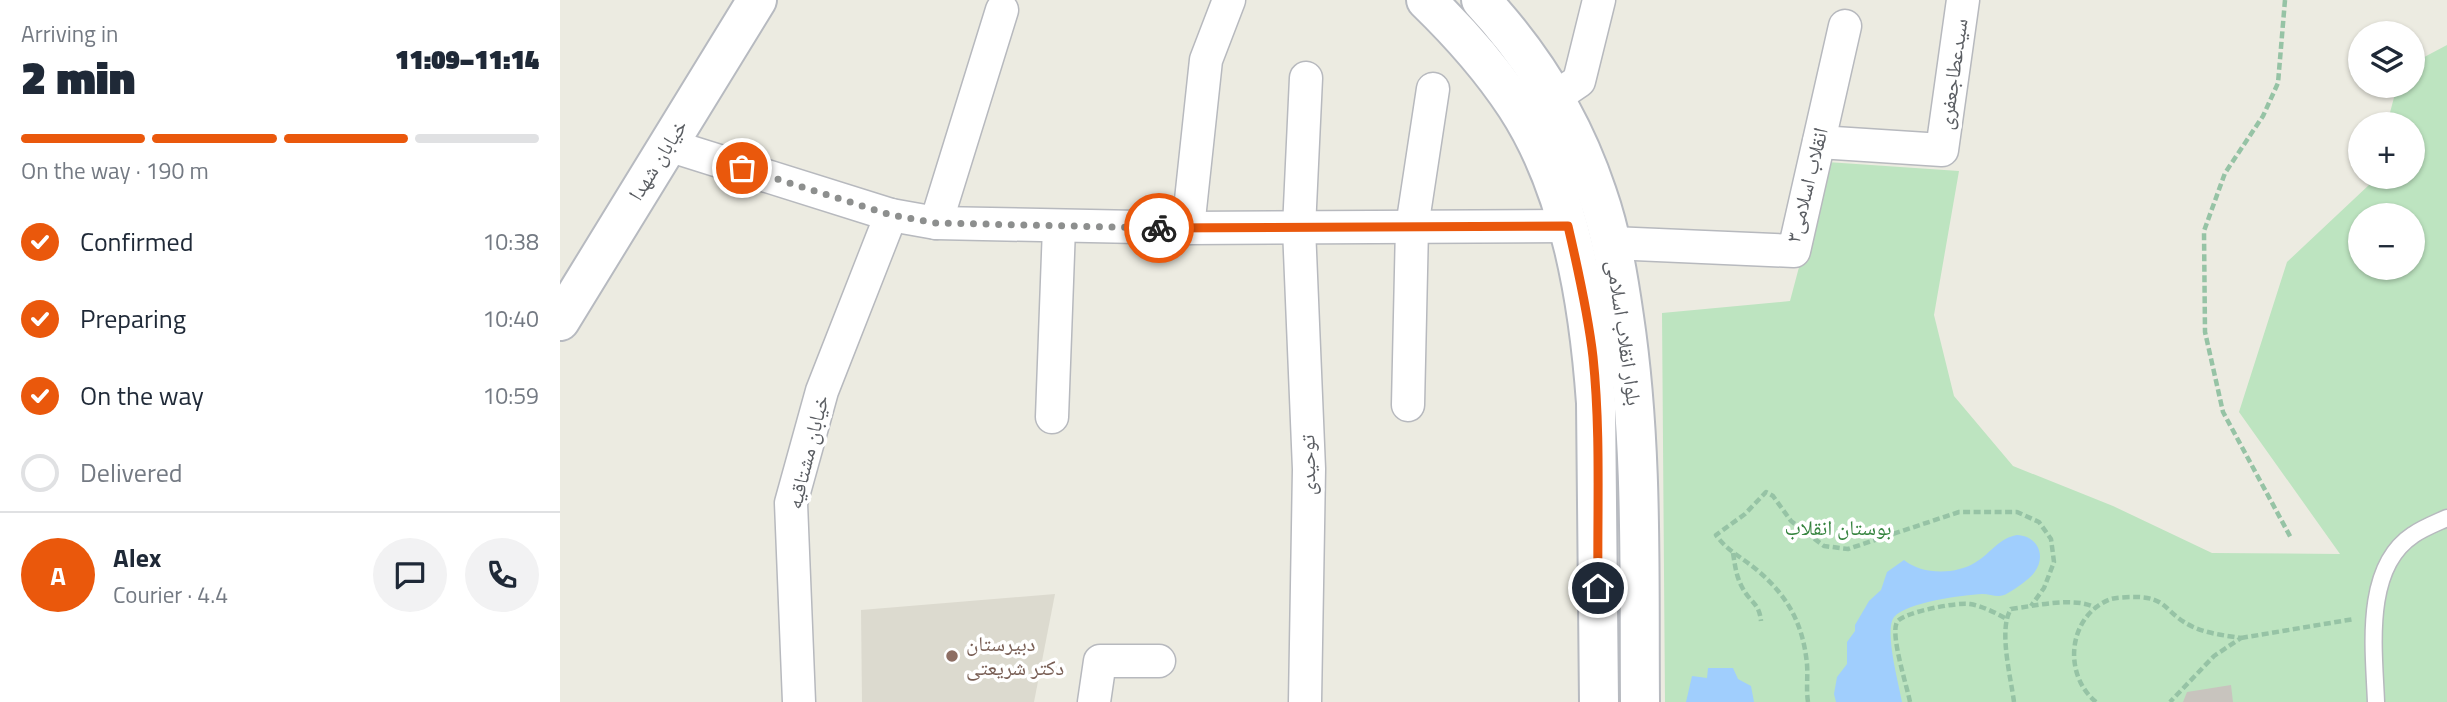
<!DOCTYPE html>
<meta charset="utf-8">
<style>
body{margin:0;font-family:"Titillium Web","Noto Naskh Arabic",sans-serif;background:#f2f2f3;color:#1f2937;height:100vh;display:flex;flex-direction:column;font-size:26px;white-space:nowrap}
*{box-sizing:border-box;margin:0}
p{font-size:23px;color:#747a83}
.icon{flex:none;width:38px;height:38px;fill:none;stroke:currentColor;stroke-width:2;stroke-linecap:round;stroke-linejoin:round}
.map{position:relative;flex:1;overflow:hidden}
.panel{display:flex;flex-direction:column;background:#fff;width:560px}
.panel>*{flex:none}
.tools{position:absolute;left:1788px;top:21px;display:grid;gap:14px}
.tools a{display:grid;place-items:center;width:77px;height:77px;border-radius:50%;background:#fff;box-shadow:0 2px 5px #0004;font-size:35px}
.pin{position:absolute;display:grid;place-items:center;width:60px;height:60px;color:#fff;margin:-30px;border:4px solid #fff;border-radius:50%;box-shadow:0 2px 7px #0007}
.courier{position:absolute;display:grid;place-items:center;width:70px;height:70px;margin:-35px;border:5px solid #ea580c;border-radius:50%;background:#fff;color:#222;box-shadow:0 2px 9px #0007}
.head em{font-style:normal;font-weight:800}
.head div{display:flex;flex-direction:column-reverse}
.head{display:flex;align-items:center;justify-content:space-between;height:119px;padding:0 21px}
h1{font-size:46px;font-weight:800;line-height:52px}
.bar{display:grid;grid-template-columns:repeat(4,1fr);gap:10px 7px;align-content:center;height:84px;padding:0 21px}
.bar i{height:9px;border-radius:5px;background:#e0e1e3}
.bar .current{background:#ea580c}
.bar p{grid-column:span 4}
.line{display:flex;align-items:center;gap:18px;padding:0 21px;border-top:2px solid #e0e1e3}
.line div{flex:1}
.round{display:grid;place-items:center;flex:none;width:74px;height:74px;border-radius:37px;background:#f2f2f3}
ol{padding:0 21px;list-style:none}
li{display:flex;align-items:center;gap:21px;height:77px}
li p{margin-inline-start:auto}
li .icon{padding:7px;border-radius:50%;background:#ea580c;color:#fff;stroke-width:4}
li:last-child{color:#747a83}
li i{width:38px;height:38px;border:4px solid #e0e1e3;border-radius:50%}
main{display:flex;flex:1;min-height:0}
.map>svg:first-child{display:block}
.education{fill:#dcdacf}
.green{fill:#bde4c0;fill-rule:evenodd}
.water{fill:#a0cefd}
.building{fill:#c8c4be}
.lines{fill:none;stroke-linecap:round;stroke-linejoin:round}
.service-casing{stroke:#b7b9be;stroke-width:19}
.minor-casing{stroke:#b7b9be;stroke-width:35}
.secondary-casing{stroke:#b7bac0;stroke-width:42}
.path{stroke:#96c3a5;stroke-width:4.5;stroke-dasharray:7 3.5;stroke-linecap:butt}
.service{stroke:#fff;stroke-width:16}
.minor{stroke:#fff;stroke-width:32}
.secondary{stroke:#fff;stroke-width:38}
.done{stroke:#8d8f8e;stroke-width:7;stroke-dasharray:0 12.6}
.route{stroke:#ea580c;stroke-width:9}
.education-dot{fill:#8d6e63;stroke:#fff;stroke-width:2.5}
.labels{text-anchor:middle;stroke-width:7;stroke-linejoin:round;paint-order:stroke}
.street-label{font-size:21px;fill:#5a5d62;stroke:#fff}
.park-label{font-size:21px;fill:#36843f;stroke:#fff}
.education-label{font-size:21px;fill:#785e54;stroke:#fff;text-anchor:start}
</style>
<main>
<section class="panel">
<div class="head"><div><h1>2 min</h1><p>Arriving in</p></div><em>11:09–11:14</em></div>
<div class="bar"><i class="current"></i><i class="current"></i><i class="current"></i><i></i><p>On the way · 190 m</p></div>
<ol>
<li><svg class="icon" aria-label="check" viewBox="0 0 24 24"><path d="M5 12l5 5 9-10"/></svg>Confirmed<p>10:38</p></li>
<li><svg class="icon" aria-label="check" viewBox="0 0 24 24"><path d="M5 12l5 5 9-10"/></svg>Preparing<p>10:40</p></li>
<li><svg class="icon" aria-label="check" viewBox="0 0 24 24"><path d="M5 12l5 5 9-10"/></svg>On the way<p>10:59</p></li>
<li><i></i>Delivered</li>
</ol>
<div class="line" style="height:126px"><b class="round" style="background:#ea580c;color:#fff">A</b><div><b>Alex</b><p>Courier · 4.4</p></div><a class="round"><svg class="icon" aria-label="chat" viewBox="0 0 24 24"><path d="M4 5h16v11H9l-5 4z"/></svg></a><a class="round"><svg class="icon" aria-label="phone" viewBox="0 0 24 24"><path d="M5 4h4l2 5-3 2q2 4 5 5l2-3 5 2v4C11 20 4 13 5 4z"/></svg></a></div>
</section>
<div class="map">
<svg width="1887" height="702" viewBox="0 0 1887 702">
<rect width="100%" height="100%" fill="#ecebe1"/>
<path class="education" d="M495 594 474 702H302L301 610Z"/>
<path class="green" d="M1887 45V702H1105L1102 313 1230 301 1267 162 1399 171 1374 315 1394 396 1453 466 1553 506 1652 553 1780 554 1679 412 1727 262 1810 184 1812 177H1853V124H1827L1837 86H1853V63ZM1801 215H1853V268H1801Z"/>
<g class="water">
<path d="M1457 535C1478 536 1487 556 1474 573 1468 580 1457 588 1448 593 1439 599 1432 594 1422 594 1403 595 1347 602 1334 617 1324 631 1339 684 1342 702H1276L1274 694 1277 677 1287 664V642L1295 631V625L1309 601 1321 590 1327 572 1344 560C1362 575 1396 575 1416 562 1431 553 1439 538 1457 535Z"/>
<path d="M1148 668H1173L1178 679 1191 686 1194 702H1126L1132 676 1147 678Z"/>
</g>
<path class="building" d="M1671 685 1673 702H1623L1627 692Z"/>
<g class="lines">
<defs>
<path id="service" d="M1816 702C1814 650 1803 568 1853 535 1863 528 1876 523 1887 518"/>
<g id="minor">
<path d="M994 98 1019 81 1039 0"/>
<path d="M1259 142 1382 150 1403 0"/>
<path d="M108 145 331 215 376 223 628 228 1008 226"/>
<path d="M376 223 442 10"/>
<path d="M628 228 646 60 669 0"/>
<path d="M1052 243 1234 251 1285 26"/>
<path d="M848 405 852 227 873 89"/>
<path d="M492 417 499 227"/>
<path d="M239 702 231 503 262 391 331 215"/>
<path d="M534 702 540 661H599"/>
<path d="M745 702 749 469 739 228 746 78"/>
</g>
<g id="secondary">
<path d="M866 0C899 32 931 68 956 106 1011 190 1029 305 1036 403L1039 702"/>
<path d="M921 0C972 55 1013 121 1037 193 1051 233 1058 275 1064 317 1083 444 1079 573 1080 702"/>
<path d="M0 321 197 0"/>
</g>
</defs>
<use href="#service" class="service-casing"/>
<use href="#minor" class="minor-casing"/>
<use href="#secondary" class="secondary-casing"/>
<g class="path">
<path d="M1725 0 1718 83 1703 116 1665 173 1644 231 1645 332 1663 412 1731 538"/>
<path d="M1173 553C1175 565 1176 576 1182 587 1190 603 1199 602 1201 621"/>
<path d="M1681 638 1794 619"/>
<path d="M1248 702C1246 689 1248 677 1247 664 1243 624 1228 596 1197 570 1183 558 1167 551 1156 535L1185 514 1206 492 1213 496 1231 521 1264 546 1288 549 1399 512H1457L1479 522 1491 539 1494 562 1484 588 1471 606"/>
<path d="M1350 702C1347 686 1330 635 1337 622 1343 612 1398 602 1410 604 1422 606 1434 612 1445 618"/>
<path d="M1454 702C1451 678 1438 629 1451 609 1474 606 1515 596 1536 608"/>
<path d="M1536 702C1502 674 1508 615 1551 599 1559 597 1570 597 1578 597 1605 598 1605 610 1624 622 1641 633 1662 635 1681 638L1654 656 1610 702"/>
</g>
<use href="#service" class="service"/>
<use href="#minor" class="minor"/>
<use href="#secondary" class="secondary"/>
</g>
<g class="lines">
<path class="done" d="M182 168 331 215 376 223 599 228"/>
<path class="route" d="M599 228 1008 226C1018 269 1028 313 1033 357 1041 433 1037 511 1038 588"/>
</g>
<circle class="education-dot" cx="392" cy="656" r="7"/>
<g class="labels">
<g class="street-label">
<text transform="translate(1393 74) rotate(-82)" y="7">سیدعطاجعفری</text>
<text transform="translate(98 160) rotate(-58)" y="7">خیابان شهدا</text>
<text transform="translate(1247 185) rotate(-76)" y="7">انقلاب اسلامی۳</text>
<text transform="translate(1064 333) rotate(82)" y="7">بلوار انقلاب اسلامی</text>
<text transform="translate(248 452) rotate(-76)" y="7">خیابان مشتاقیه</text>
<text transform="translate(748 465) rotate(-91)" y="7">توحیدی</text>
</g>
<g class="park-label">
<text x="1278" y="535">بوستان انقلاب</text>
</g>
<g class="education-label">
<text x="406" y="651">دبیرستان<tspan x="406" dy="24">دکتر شریعتی</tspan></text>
</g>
</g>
</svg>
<div class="tools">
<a><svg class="icon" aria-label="layers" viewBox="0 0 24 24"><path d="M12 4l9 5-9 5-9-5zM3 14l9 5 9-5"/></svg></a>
<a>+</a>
<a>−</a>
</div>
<div class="pin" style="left:182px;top:168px;background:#ea580c"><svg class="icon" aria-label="bag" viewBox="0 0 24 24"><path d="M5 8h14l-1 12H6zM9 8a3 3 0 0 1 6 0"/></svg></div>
<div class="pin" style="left:1038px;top:588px;background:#1f2937"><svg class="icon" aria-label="home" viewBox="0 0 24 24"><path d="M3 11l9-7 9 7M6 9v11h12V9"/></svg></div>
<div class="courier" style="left:599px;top:228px"><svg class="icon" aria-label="bike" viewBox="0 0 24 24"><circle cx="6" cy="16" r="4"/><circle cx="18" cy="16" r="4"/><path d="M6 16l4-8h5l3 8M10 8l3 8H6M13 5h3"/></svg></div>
</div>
</main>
